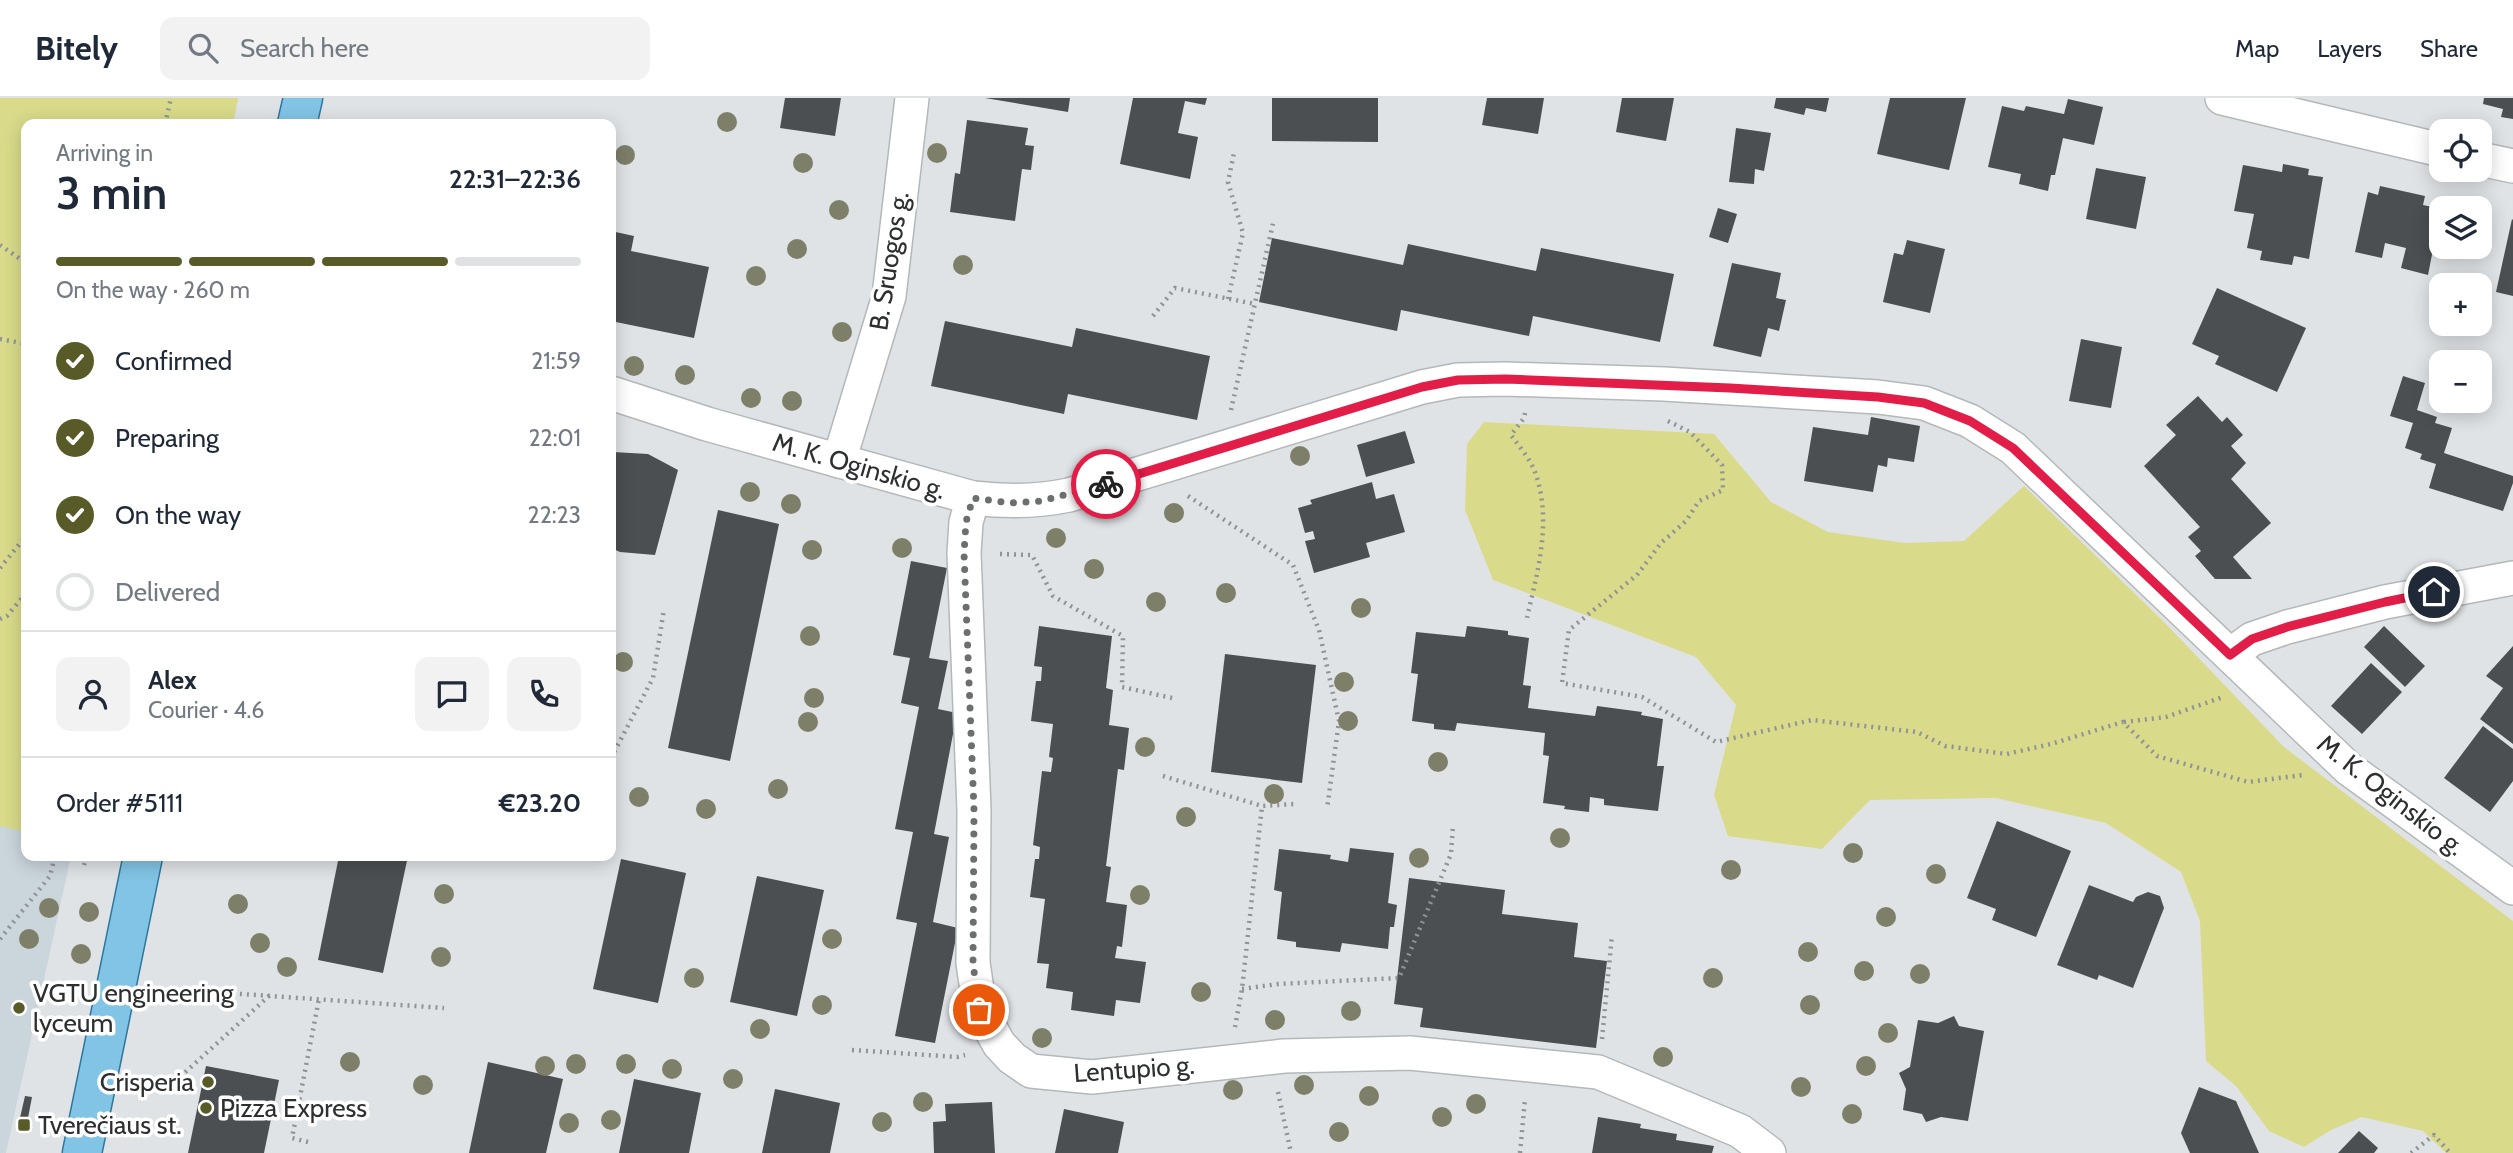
<!DOCTYPE html>
<meta charset="utf-8">
<style>
body{margin:0;font-family:Cabin,sans-serif;background:#f2f2f3;color:#1f2937;height:100vh;display:flex;flex-direction:column;font-size:26px;white-space:nowrap}
*{box-sizing:border-box;margin:0}
p{font-size:23px;color:#747a83}
.icon{flex:none;width:38px;height:38px;fill:none;stroke:currentColor;stroke-width:2;stroke-linecap:round;stroke-linejoin:round}
.map{position:relative;flex:1;overflow:hidden}
.side{position:absolute;left:21px;top:21px;width:595px;height:742px;display:flex;flex-direction:column;background:#fff;border-radius:14px;box-shadow:0 4px 18px #0003}
.side>*{flex:none}
.tools{position:absolute;left:2429px;top:21px;display:grid;gap:14px}
.tools a{display:grid;place-items:center;width:63px;height:63px;border-radius:14px;background:#fff;box-shadow:0 4px 18px #0003;font-size:35px}
.pin{position:absolute;display:grid;place-items:center;width:60px;height:60px;color:#fff;margin:-30px;border:4px solid #fff;border-radius:50%;box-shadow:0 2px 7px #0007}
.courier{position:absolute;display:grid;place-items:center;width:70px;height:70px;margin:-35px;border:5px solid #e11d48;border-radius:50%;background:#fff;color:#222;box-shadow:0 2px 9px #0007}
.headline em{font-style:normal;font-weight:600}
.headline div{display:flex;flex-direction:column-reverse}
.headline{display:flex;align-items:center;justify-content:space-between;height:119px;padding:0 35px}
h1{font-size:46px;font-weight:600;line-height:52px}
.bar{display:grid;grid-template-columns:repeat(4,1fr);gap:10px 7px;align-content:center;height:84px;padding:0 35px}
.bar i{height:9px;border-radius:5px;background:#e0e1e3}
.bar .on{background:#585a27}
.bar p{grid-column:span 4}
.line{display:flex;align-items:center;gap:18px;padding:0 35px;border-top:2px solid #e0e1e3}
.line div{flex:1}
.round{display:grid;place-items:center;flex:none;width:74px;height:74px;border-radius:14px;background:#f2f2f3}
ol{padding:0 35px;list-style:none}
li{display:flex;align-items:center;gap:21px;height:77px}
li p{margin-inline-start:auto}
li .icon{padding:7px;border-radius:50%;background:#585a27;color:#fff;stroke-width:4}
li:last-child{color:#747a83}
li i{width:38px;height:38px;border:4px solid #e0e1e3;border-radius:50%}
header{display:flex;align-items:center;gap:42px;box-sizing:border-box;height:98px;padding:0 35px;background:#fff;border-bottom:2px solid #e0e1e3}
header strong{font-size:33px}
nav{display:flex;gap:38px;margin-inline-start:auto;font-size:24px}
.search{width:490px;height:63px;background:#f2f2f3;display:flex;align-items:center;gap:18px;box-sizing:border-box;padding:0 24px;border-radius:14px;color:#747a83;font-size:26px}
.map>svg:first-child{display:block}
.built{fill:#cbd5dc}
.green{fill:#d9db8a}
.building{fill:#4c4f51}
.lines{fill:none;stroke-linecap:round;stroke-linejoin:round}
.minor-casing{stroke:#b4b8ba;stroke-width:36}
.primary-casing{stroke:#2e769b;stroke-width:41}
.path{stroke:#909395;stroke-width:4.5;stroke-dasharray:2 5;stroke-linecap:butt}
.minor{stroke:#fff;stroke-width:33}
.primary{stroke:#82c4e5;stroke-width:38}
.tree{fill:#7e7f69}
.done{stroke:#6c6e70;stroke-width:7;stroke-dasharray:0 12.6}
.route{stroke:#e11d48;stroke-width:9}
.poi-dot{fill:#585a27;stroke:#fff;stroke-width:2.5}
.labels{text-anchor:middle;stroke-width:7;stroke-linejoin:round;paint-order:stroke}
.street-label{font-size:26px;fill:#2d2f30;stroke:#fff}
.poi-label{font-size:26px;fill:#2d2f30;stroke:#fff;text-anchor:start}
</style>
<header>
<strong>Bitely</strong>
<div class="search"><svg class="icon" aria-label="search" viewBox="0 0 24 24"><circle cx="10" cy="10" r="6"/><path d="M15 15l6 6"/></svg>Search here</div>
<nav><a>Map</a><a>Layers</a><a>Share</a></nav>
</header>
<div class="map">
<svg width="2513" height="1055" viewBox="0 0 2513 1055">
<rect width="100%" height="100%" fill="#e0e3e6"/>
<path class="built" d="M0 0H238L233 26H26V758H71L6 1055H0Z"/>
<g class="green">
<path d="M0 0H238L233 26H26V734L0 728Z"/>
<path d="M1484 324 1714 336 1771 404 1828 434 1905 445 1964 443 2024 388 2163 523 2284 649 2513 823V1055H2446L2423 1033 2362 1019 2331 1032 2304 1049 2269 1033 2236 988 2206 963 2200 823 2181 774 2106 725 1996 700 1870 702 1822 751 1728 738 1714 697 1736 607 1696 559 1493 482 1465 412 1467 346Z"/>
</g>
<g class="building">
<path d="M785 0H841L835 38 780 30Z"/>
<path d="M985 0H1070L1068 14Z"/>
<path d="M1133 0H1207L1205 7 1185 3 1178 35 1198 39 1190 81 1120 66Z"/>
<path d="M1272 0H1378V44L1272 43Z"/>
<path d="M1487 0H1544L1538 36 1482 27Z"/>
<path d="M1622 0H1674L1666 43 1616 34Z"/>
<path d="M1776 0H1829L1826 14 1806 10 1804 17 1774 10Z"/>
<path d="M1890 0H1966L1949 72 1877 56Z"/>
<path d="M2484 0H2513V21L2501 19 2503 11 2483 6Z"/>
<path d="M2068 1 2103 9 2094 47 2063 40 2055 77H2051L2048 93 2019 86 2021 76 1988 69 2002 8 2024 13 2026 8 2064 16Z"/>
<path d="M967 22 1028 30 1025 47 1034 48 1031 72 1022 71 1015 123 950 114 955 75 960 76Z"/>
<path d="M1736 30 1771 35 1764 73 1755 71 1754 86 1729 84Z"/>
<path d="M2283 66 2309 71 2308 77 2323 79 2309 161 2294 158 2292 167 2260 162 2262 153 2247 150 2254 116 2234 113 2243 67 2282 74Z"/>
<path d="M2096 70 2146 79 2136 131 2086 121Z"/>
<path d="M2380 88 2425 98 2423 107 2441 111 2428 177 2401 170 2406 150 2385 145 2382 160 2355 154 2368 94 2378 97Z"/>
<path d="M1718 110 1737 116 1728 145 1709 139Z"/>
<path d="M2512 121 2513 122V198L2496 194Z"/>
<path d="M611 133 634 138 631 153 709 169 694 240 611 223 614 204 611 203Z"/>
<path d="M1272 140 1403 167 1408 146 1536 173 1541 150 1674 176 1660 244 1533 218 1529 238 1401 212 1397 233 1259 204Z"/>
<path d="M1907 142 1945 151 1930 215 1883 204 1894 155 1903 157Z"/>
<path d="M2458 149H2479L2477 158 2457 152Z"/>
<path d="M1732 165 1781 175 1776 200 1786 202 1779 233 1768 230 1761 259 1713 248Z"/>
<path d="M2217 190 2306 230 2277 294 2215 266 2219 258 2192 246Z"/>
<path d="M945 223 1072 249 1076 230 1210 258 1197 322 1068 296 1064 316 931 288Z"/>
<path d="M2081 241 2122 249 2111 310 2069 303Z"/>
<path d="M2403 278 2425 285 2417 312 2437 319 2435 325 2452 330 2444 355 2513 378V385L2503 413 2429 390 2436 366 2420 361 2422 356 2405 350 2413 325 2390 318Z"/>
<path d="M2198 298 2222 324 2227 319 2243 337 2231 348 2246 365 2231 381 2271 425 2233 459 2252 481H2215L2195 458 2201 453 2188 439 2200 429 2144 368 2176 337 2166 327Z"/>
<path d="M1871 319 1920 328 1914 364 1888 360 1887 369 1878 367 1873 394 1804 383 1813 329 1868 337Z"/>
<path d="M1405 333 1415 365 1366 379 1357 347Z"/>
<path d="M613 354 648 356 678 372 655 457 620 454 611 450V363Z"/>
<path d="M1372 384 1376 401 1394 396 1405 434 1366 445 1370 459 1314 475 1305 443 1315 441 1313 433 1305 435 1298 410 1312 406 1310 402Z"/>
<path d="M718 412 779 426 730 663 668 650Z"/>
<path d="M911 463 947 470 929 560 948 563 938 611 957 615 934 736 949 739 933 824 958 830 935 945 895 938 917 825 896 821 913 734 895 731 919 609 901 605 910 560 893 557Z"/>
<path d="M1039 528 1112 538 1106 590 1113 592 1109 627 1129 630 1124 672 1118 671 1106 768 1111 769 1106 804 1127 807 1122 849 1117 848 1115 860 1146 864 1140 905 1116 902 1114 918 1071 912 1073 894 1046 890 1049 866 1037 865 1045 801 1030 799 1035 761H1039L1040 749 1033 747 1042 673 1051 674 1053 660 1049 659 1053 626 1031 623 1036 583H1041L1042 569 1034 568Z"/>
<path d="M1467 528 1508 533V537L1529 540 1523 587 1531 588 1528 610 1595 618 1597 608 1642 614 1641 617 1663 621 1657 668H1664L1658 713 1604 707V701L1590 699 1589 714 1564 711 1565 708 1543 705 1549 658 1543 657 1545 635 1457 625 1455 633 1434 631V626L1412 623 1418 576 1411 575 1416 534 1465 539Z"/>
<path d="M2384 528 2425 568 2405 589 2364 549Z"/>
<path d="M2513 548V646L2480 621 2503 590 2486 578Z"/>
<path d="M1225 556 1316 567 1302 685 1211 674Z"/>
<path d="M2371 565 2402 594 2362 636 2331 608Z"/>
<path d="M2483 628 2513 651V683L2490 714 2444 680Z"/>
<path d="M1997 723 2071 753 2036 839 1992 822 1996 811 1967 800Z"/>
<path d="M1350 750 1394 755 1388 805 1397 807 1394 829H1390L1388 851 1342 845 1340 854 1296 849V844L1277 841 1282 794 1274 792 1279 751 1331 757 1330 761 1348 764Z"/>
<path d="M339 758H408L383 875 318 862Z"/>
<path d="M621 761 686 775 658 905 593 891Z"/>
<path d="M757 778 824 792 797 918 730 904Z"/>
<path d="M1409 780 1505 792 1502 816 1578 825 1574 859 1607 863 1596 950 1420 929 1423 910 1394 906Z"/>
<path d="M2089 787 2133 804 2136 799 2148 794 2160 798 2164 810 2133 890 2099 877 2097 882 2057 867Z"/>
<path d="M1954 918 1959 928 1984 933 1968 1023 1941 1019 1926 1024 1922 1016 1903 1012 1906 991 1899 975 1910 969 1918 922 1938 925Z"/>
<path d="M488 964 563 981 546 1055H469Z"/>
<path d="M206 968 279 982 264 1055H188Z"/>
<path d="M634 981 701 995 689 1055H619Z"/>
<path d="M2199 989 2236 1003 2259 1055H2190L2181 1035Z"/>
<path d="M775 991 840 1005 830 1055H762Z"/>
<path d="M25 998 32 999 27 1025 19 1024Z"/>
<path d="M992 1004 995 1055H934L933 1024 946 1023 945 1006Z"/>
<path d="M1064 1011 1124 1024 1118 1055H1055Z"/>
<path d="M1598 1019 1641 1026 1640 1030 1677 1036 1676 1042 1714 1048 1712 1055H1592Z"/>
<path d="M2359 1033 2378 1050 2374 1055H2338Z"/>
</g>
<g class="lines">
<defs>
<g id="minor">
<path d="M2222 0 2441 52"/>
<path d="M2480 61 2513 68"/>
<path d="M611 295 707 326 973 400C1007 404 1036 404 1069 397L1422 289 1458 282 1505 281 1664 286 1878 299 1924 305 1970 323 2013 350 2349 671 2513 790"/>
<path d="M839 363 889 198 912 0"/>
<path d="M973 400 966 424 964 455 974 712 973 865 980 912 999 946 1012 960 1031 973 1092 979 1284 958 1410 955 1598 974 1740 1033 1769 1055"/>
<path d="M2230 557 2252 541 2287 529 2385 504 2513 480"/>
</g>
<g id="primary">
<path d="M297 26 303 0"/>
<path d="M82 1055 143 758"/>
</g>
</defs>
<use href="#minor" class="minor-casing"/>
<use href="#primary" class="primary-casing"/>
<g class="path">
<path d="M165 26 171 0"/>
<path d="M0 147 26 165"/>
<path d="M1228 201 1243 135 1228 84 1234 55"/>
<path d="M1153 218 1175 190 1255 206"/>
<path d="M0 241 26 246"/>
<path d="M1231 312 1274 121"/>
<path d="M1525 315 1524 320 1511 337C1519 348 1530 361 1535 374 1553 424 1537 475 1526 524"/>
<path d="M1668 323 1690 334 1722 367 1723 392 1699 403 1686 423 1661 445 1637 477 1569 532 1562 585 1642 599 1716 644 1812 622 1917 634 1945 648 2007 656 2051 646 2123 624 2157 658 2248 684 2303 677"/>
<path d="M1188 398 1293 467 1319 532 1339 623 1327 711"/>
<path d="M1000 456 1032 457 1053 498 1123 538 1122 589 1177 601"/>
<path d="M0 470 26 438"/>
<path d="M0 521 7 518 26 495"/>
<path d="M2124 624 2166 619 2223 599"/>
<path d="M611 660 653 580 664 511"/>
<path d="M1163 678 1262 708"/>
<path d="M84 767 87 758"/>
<path d="M0 841 50 778 54 762"/>
<path d="M1242 891 1278 886 1399 880 1451 756 1453 727"/>
<path d="M198 893 444 910"/>
<path d="M1235 929 1242 891 1262 708 1294 706"/>
<path d="M1602 941 1612 837"/>
<path d="M852 952 957 959 965 957"/>
<path d="M180 979 270 897"/>
<path d="M1278 994 1291 1055"/>
<path d="M308 1044 292 1040 319 901"/>
<path d="M1520 1055 1525 1001"/>
<path d="M2411 1055 2434 1037 2450 1055"/>
</g>
<use href="#minor" class="minor"/>
<use href="#primary" class="primary"/>
</g>
<g class="tree">
<circle cx="727" cy="24" r="10"/>
<circle cx="937" cy="55" r="10"/>
<circle cx="625" cy="57" r="10"/>
<circle cx="803" cy="65" r="10"/>
<circle cx="839" cy="112" r="10"/>
<circle cx="797" cy="151" r="10"/>
<circle cx="963" cy="167" r="10"/>
<circle cx="756" cy="178" r="10"/>
<circle cx="842" cy="234" r="10"/>
<circle cx="634" cy="268" r="10"/>
<circle cx="685" cy="277" r="10"/>
<circle cx="751" cy="300" r="10"/>
<circle cx="792" cy="303" r="10"/>
<circle cx="1300" cy="358" r="10"/>
<circle cx="750" cy="394" r="10"/>
<circle cx="791" cy="406" r="10"/>
<circle cx="1174" cy="415" r="10"/>
<circle cx="1056" cy="440" r="10"/>
<circle cx="902" cy="450" r="10"/>
<circle cx="812" cy="452" r="10"/>
<circle cx="1094" cy="471" r="10"/>
<circle cx="1226" cy="495" r="10"/>
<circle cx="1156" cy="504" r="10"/>
<circle cx="1361" cy="510" r="10"/>
<circle cx="810" cy="538" r="10"/>
<circle cx="623" cy="564" r="10"/>
<circle cx="1344" cy="584" r="10"/>
<circle cx="814" cy="600" r="10"/>
<circle cx="1348" cy="623" r="10"/>
<circle cx="808" cy="624" r="10"/>
<circle cx="1145" cy="649" r="10"/>
<circle cx="1438" cy="664" r="10"/>
<circle cx="778" cy="691" r="10"/>
<circle cx="1274" cy="696" r="10"/>
<circle cx="639" cy="699" r="10"/>
<circle cx="706" cy="711" r="10"/>
<circle cx="1186" cy="719" r="10"/>
<circle cx="1560" cy="740" r="10"/>
<circle cx="1853" cy="755" r="10"/>
<circle cx="1419" cy="760" r="10"/>
<circle cx="1731" cy="772" r="10"/>
<circle cx="1936" cy="776" r="10"/>
<circle cx="444" cy="796" r="10"/>
<circle cx="1140" cy="797" r="10"/>
<circle cx="238" cy="806" r="10"/>
<circle cx="49" cy="810" r="10"/>
<circle cx="89" cy="814" r="10"/>
<circle cx="1886" cy="819" r="10"/>
<circle cx="29" cy="841" r="10"/>
<circle cx="832" cy="841" r="10"/>
<circle cx="260" cy="845" r="10"/>
<circle cx="1808" cy="854" r="10"/>
<circle cx="81" cy="856" r="10"/>
<circle cx="441" cy="859" r="10"/>
<circle cx="287" cy="869" r="10"/>
<circle cx="1864" cy="873" r="10"/>
<circle cx="1920" cy="876" r="10"/>
<circle cx="694" cy="880" r="10"/>
<circle cx="1713" cy="880" r="10"/>
<circle cx="1201" cy="894" r="10"/>
<circle cx="822" cy="907" r="10"/>
<circle cx="1810" cy="907" r="10"/>
<circle cx="1351" cy="913" r="10"/>
<circle cx="1275" cy="922" r="10"/>
<circle cx="760" cy="931" r="10"/>
<circle cx="1888" cy="935" r="10"/>
<circle cx="1042" cy="940" r="10"/>
<circle cx="1663" cy="959" r="10"/>
<circle cx="350" cy="964" r="10"/>
<circle cx="576" cy="966" r="10"/>
<circle cx="626" cy="966" r="10"/>
<circle cx="545" cy="968" r="10"/>
<circle cx="1866" cy="968" r="10"/>
<circle cx="672" cy="971" r="10"/>
<circle cx="733" cy="981" r="10"/>
<circle cx="423" cy="987" r="10"/>
<circle cx="1304" cy="987" r="10"/>
<circle cx="1801" cy="989" r="10"/>
<circle cx="1233" cy="992" r="10"/>
<circle cx="1369" cy="998" r="10"/>
<circle cx="923" cy="1004" r="10"/>
<circle cx="1476" cy="1006" r="10"/>
<circle cx="1852" cy="1016" r="10"/>
<circle cx="1442" cy="1019" r="10"/>
<circle cx="611" cy="1022" r="10"/>
<circle cx="882" cy="1024" r="10"/>
<circle cx="569" cy="1025" r="10"/>
<circle cx="1339" cy="1034" r="10"/>
</g>
<g class="lines">
<path class="done" d="M979 912 973 865 974 712 964 455 966 424 973 400 1010 405 1041 403 1106 386"/>
<path class="route" d="M1106 386 1422 289 1458 282 1506 281 1730 290 1878 299 1924 305 1970 323 2013 350 2230 557 2252 541 2287 529 2385 504 2434 494"/>
</g>
<g class="poi-dot">
<circle cx="19" cy="910" r="7"/>
<circle cx="208" cy="984" r="7"/>
<circle cx="206" cy="1010" r="7"/>
<rect x="17" y="1020" width="14" height="14" rx="3.5"/>
</g>
<g class="labels">
<g class="street-label">
<text transform="translate(889 163) rotate(-81)" y="9">B. Sruogos g.</text>
<text transform="translate(859 368) rotate(16)" y="9">M. K. Oginskio g.</text>
<text transform="translate(2391 697) rotate(38)" y="9">M. K. Oginskio g.</text>
<text transform="translate(1134 971) rotate(-4)" y="9">Lentupio g.</text>
</g>
<g class="poi-label">
<text x="33" y="904">VGTU engineering<tspan x="33" dy="30">lyceum</tspan></text>
<text x="194" y="993" text-anchor="end">Crisperia</text>
<text x="220" y="1019">Pizza Express</text>
<text x="38" y="1036">Tverečiaus st.</text>
</g>
</g>
</svg>
<div class="tools">
<a><svg class="icon" aria-label="locate" viewBox="0 0 24 24"><circle cx="12" cy="12" r="6"/><path d="M12 2v4M12 18v4M2 12h4M18 12h4"/></svg></a>
<a><svg class="icon" aria-label="layers" viewBox="0 0 24 24"><path d="M12 4l9 5-9 5-9-5zM3 14l9 5 9-5"/></svg></a>
<a>+</a>
<a>−</a>
</div>
<div class="pin" style="left:979px;top:912px;background:#ea580c"><svg class="icon" aria-label="bag" viewBox="0 0 24 24"><path d="M5 8h14l-1 12H6zM9 8a3 3 0 0 1 6 0"/></svg></div>
<div class="pin" style="left:2434px;top:494px;background:#1f2937"><svg class="icon" aria-label="home" viewBox="0 0 24 24"><path d="M3 11l9-7 9 7M6 9v11h12V9"/></svg></div>
<div class="courier" style="left:1106px;top:386px"><svg class="icon" aria-label="bike" viewBox="0 0 24 24"><circle cx="6" cy="16" r="4"/><circle cx="18" cy="16" r="4"/><path d="M6 16l4-8h5l3 8M10 8l3 8H6M13 5h3"/></svg></div>
<section class="side">
<div class="headline"><div><h1>3 min</h1><p>Arriving in</p></div><em>22:31–22:36</em></div>
<div class="bar"><i class="on"></i><i class="on"></i><i class="on"></i><i></i><p>On the way · 260 m</p></div>
<ol>
<li><svg class="icon" aria-label="check" viewBox="0 0 24 24"><path d="M5 12l5 5 9-10"/></svg>Confirmed<p>21:59</p></li>
<li><svg class="icon" aria-label="check" viewBox="0 0 24 24"><path d="M5 12l5 5 9-10"/></svg>Preparing<p>22:01</p></li>
<li><svg class="icon" aria-label="check" viewBox="0 0 24 24"><path d="M5 12l5 5 9-10"/></svg>On the way<p>22:23</p></li>
<li><i></i>Delivered</li>
</ol>
<div class="line" style="height:126px"><a class="round"><svg class="icon" aria-label="person" viewBox="0 0 24 24"><circle cx="12" cy="8" r="4"/><path d="M4 21q1-7 8-7t8 7"/></svg></a><div><b>Alex</b><p>Courier · 4.6</p></div><a class="round"><svg class="icon" aria-label="chat" viewBox="0 0 24 24"><path d="M4 5h16v11H9l-5 4z"/></svg></a><a class="round"><svg class="icon" aria-label="phone" viewBox="0 0 24 24"><path d="M5 4h4l2 5-3 2q2 4 5 5l2-3 5 2v4C11 20 4 13 5 4z"/></svg></a></div>
<div class="line" style="height:91px"><div>Order #5111</div><b>€23.20</b></div>
</section>
</div>
